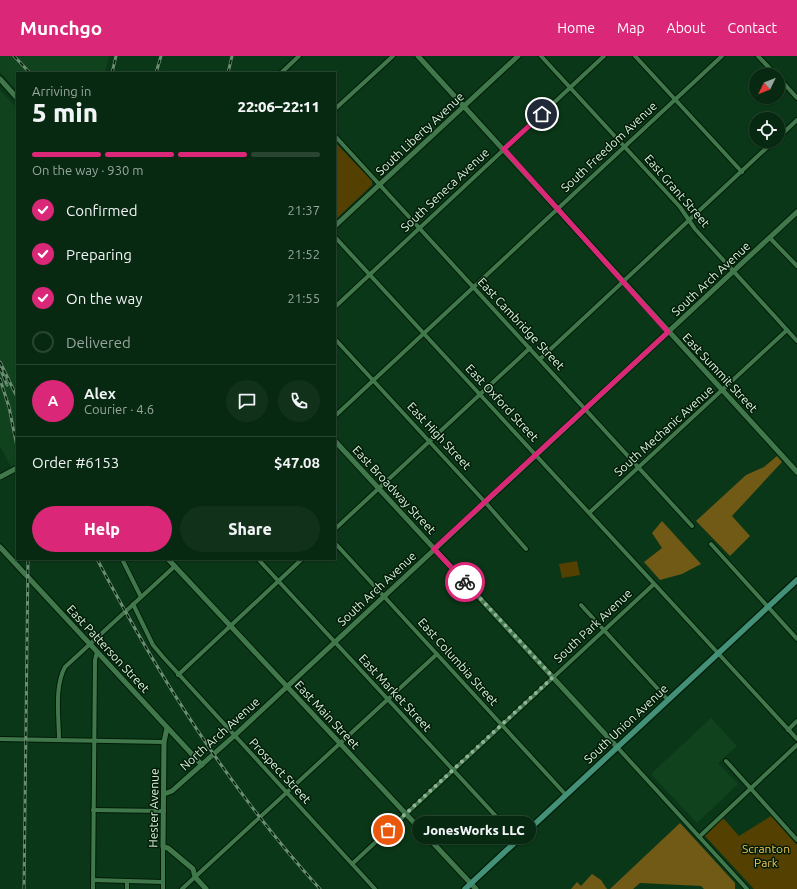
<!DOCTYPE html>
<meta charset="utf-8">
<style>
body{margin:0;font-family:Ubuntu,sans-serif;background:#11311a;color:#f1f3f6;height:100vh;display:flex;flex-direction:column;font-size:15px;white-space:nowrap}
*{box-sizing:border-box;margin:0}
p{font-size:13px;color:#98a69f}
.icon{flex:none;width:22px;height:22px;fill:none;stroke:currentColor;stroke-width:2;stroke-linecap:round;stroke-linejoin:round}
.map{position:relative;flex:1;overflow:hidden}
.side{position:absolute;left:16px;top:16px;width:320px;height:488px;display:flex;flex-direction:column;background:#082911;border-radius:0px;box-shadow:0 1px 3px #0004,0 0 0 1px #294531}
.side>*{flex:none}
.needle{width:26px;rotate:227deg}
.fabs{position:absolute;left:749px;top:12px;display:grid;gap:8px}
.fabs a{display:grid;place-items:center;width:36px;height:36px;border-radius:50%;background:#082911;box-shadow:0 1px 3px #0004,0 0 0 1px #294531;font-size:20px}
.pin{position:absolute;display:grid;place-items:center;width:34px;height:34px;color:#fff;margin:-17px;border:2px solid #fff;border-radius:50%;box-shadow:0 1px 4px #0007}
.courier{position:absolute;display:grid;place-items:center;width:40px;height:40px;margin:-20px;border:3px solid #db2777;border-radius:50%;background:#fff;color:#222;box-shadow:0 1px 5px #0007}
.bubble{position:absolute;height:28px;border-radius:14px;background:#082911;box-shadow:0 1px 3px #0004,0 0 0 1px #294531;font-size:13px;font-weight:800;line-height:28px;text-align:center}
.headline em{font-style:normal;font-weight:800}
.headline div{display:flex;flex-direction:column-reverse}
.headline{display:flex;align-items:center;justify-content:space-between;height:68px;padding:0 16px}
h1{font-size:26px;font-weight:800;line-height:30px}
.bar{display:grid;grid-template-columns:repeat(4,1fr);gap:6px 4px;align-content:center;height:48px;padding:0 16px}
.bar i{height:5px;border-radius:3px;background:#294531}
.bar .current{background:#db2777}
.bar p{grid-column:span 4}
.line{display:flex;align-items:center;gap:10px;padding:0 16px;border-top:1px solid #294531}
.line div{flex:1}
.round{display:grid;place-items:center;flex:none;width:42px;height:42px;border-radius:21px;background:#11311a}
ol{padding:0 16px;list-style:none}
li{display:flex;align-items:center;gap:12px;height:44px}
li p{margin-inline-start:auto}
li .icon{padding:4px;border-radius:50%;background:#db2777;color:#fff;stroke-width:4}
li:last-child{color:#98a69f}
li i{width:22px;height:22px;border:2px solid #294531;border-radius:50%}
.cta{display:flex;gap:8px;margin-top:auto;padding:8px 16px}
.cta a{flex:1;height:46px;border-radius:24px;background:#db2777;color:#fff;font-size:16px;font-weight:800;line-height:46px;text-align:center}
.cta a+a{background:#11311a;color:#f1f3f6}
header{display:flex;align-items:center;gap:24px;box-sizing:border-box;height:56px;padding:0 20px;background:#db2777;color:#fff}
header strong{font-size:19px}
nav{display:flex;gap:22px;margin-inline-start:auto;font-size:14px}
.map>svg:first-child{display:block}
.built{fill:#10421e}
.green{fill:#544000}
.forest{fill:#705a16}
.lines{fill:none;stroke-linecap:round;stroke-linejoin:round}
.minor-casing{stroke:#001c07;stroke-width:6}
.tertiary-casing{stroke:#001c07;stroke-width:7}
.secondary-casing{stroke:#001c07;stroke-width:8}
.minor{stroke:#40784c;stroke-width:4}
.tertiary{stroke:#40784c;stroke-width:5}
.secondary{stroke:#429178;stroke-width:5.5}
.rail-casing{stroke:#698e72;stroke-width:3}
.rail{stroke:#041b09;stroke-width:1.5;stroke-dasharray:4.5;stroke-linecap:butt}
.done{stroke:#91b498;stroke-width:4;stroke-dasharray:0 7.2}
.route{stroke:#db2777;stroke-width:5}
.labels{text-anchor:middle;stroke-width:3;stroke-linejoin:round;paint-order:stroke}
.street-label{font-size:12px;fill:#daf7de;stroke:#041b09}
.park-label{font-size:12px;fill:#f2c853;stroke:#041b09}
</style>
<header>
<strong>Munchgo</strong>
<nav><a>Home</a><a>Map</a><a>About</a><a>Contact</a></nav>
</header>
<div class="map">
<svg width="797" height="833" viewBox="0 0 797 833">
<rect width="100%" height="100%" fill="#0a3717"/>
<g class="built">
<path d="M0 0H109L105 17H17V35L0 16Z"/>
<path d="M0 34 17 52V408L11 411 0 390Z"/>
<path d="M711 662 737 690 718 707 738 728 697 767 651 718Z"/>
</g>
<g class="green">
<path d="M335 86 372 125V129L335 164Z"/>
<path d="M577 505 580 519 562 522 559 508Z"/>
<path d="M771 760 797 789V833H754L705 780 723 762 739 780Z"/>
</g>
<g class="forest">
<path d="M777 400 782 406 732 460 750 480 730 500 696 465 746 419 764 411Z"/>
<path d="M662 465 701 508 682 518 660 524 644 506 662 492 652 477Z"/>
<path d="M680 767 735 827V833H704L701 830 640 827 633 833H610Z"/>
<path d="M592 818 601 824 607 833H571L577 826 581 830Z"/>
</g>
<g class="lines">
<defs>
<g id="minor">
<path d="M541 0 680 151 695 173 797 285"/>
<path d="M635 0 742 116"/>
<path d="M758 0 776 19"/>
<path d="M281 17 299 0"/>
<path d="M778 21 797 42"/>
<path d="M335 53 393 0"/>
<path d="M335 80 692 470"/>
<path d="M778 82 797 64"/>
<path d="M335 181 797 683"/>
<path d="M770 182 797 210"/>
<path d="M335 251 604 0"/>
<path d="M335 283 485 446 526 493"/>
<path d="M540 303 774 85"/>
<path d="M335 360 722 0"/>
<path d="M589 457 787 274"/>
<path d="M335 473 530 292"/>
<path d="M335 487 566 739"/>
<path d="M711 488 797 583"/>
<path d="M122 503 141 541"/>
<path d="M258 503 518 784"/>
<path d="M133 548 153 589 163 601 375 833"/>
<path d="M581 549 668 644"/>
<path d="M178 619 302 503"/>
<path d="M788 674 797 665"/>
<path d="M0 683 164 686"/>
<path d="M59 684C59 662 54 631 65 611L175 510"/>
<path d="M617 691 747 833"/>
<path d="M726 705 797 784"/>
<path d="M93 754 164 755"/>
<path d="M699 781 797 689"/>
<path d="M352 808 654 528"/>
<path d="M93 824 163 826"/>
<path d="M93 833 95 604 97 596"/>
<path d="M127 833V825"/>
<path d="M163 833V791"/>
<path d="M182 833 437 598"/>
</g>
<g id="tertiary">
<path d="M418 0 797 416"/>
<path d="M0 23 17 42"/>
<path d="M335 170 518 0"/>
<path d="M335 385 617 691"/>
<path d="M0 421 17 412"/>
<path d="M0 491 202 709"/>
<path d="M168 503 476 833"/>
<path d="M167 672 164 686 163 791 168 792 193 813 195 821 206 833"/>
<path d="M164 738 172 735 234 680 797 156"/>
</g>
<path id="secondary" d="M465 833 797 524"/>
</defs>
<use href="#minor" class="minor-casing"/>
<use href="#tertiary" class="tertiary-casing"/>
<use href="#secondary" class="secondary-casing"/>
<use href="#minor" class="minor"/>
<use href="#tertiary" class="tertiary"/>
<use href="#secondary" class="secondary"/>
<defs>
<g id="rail">
<path d="M14 0 30 17"/>
<path d="M112 17 116 0"/>
<path d="M156 17 161 0"/>
<path d="M228 17 232 0"/>
<path d="M0 306 17 341"/>
<path d="M0 312 7 329"/>
<path d="M0 323 9 351 17 391"/>
<path d="M97 503C159 621 230 734 320 833"/>
<path d="M24 833 28 503"/>
</g>
</defs>
<use href="#rail" class="rail-casing"/>
<use href="#rail" class="rail"/>
</g>
<g class="lines">
<path class="done" d="M388 774 553 621 465 526"/>
<path class="route" d="M465 526 434 493 668 276 504 93 542 58"/>
</g>
<g class="labels">
<g class="street-label">
<text transform="translate(420 78) rotate(-43)" y="4">South Liberty Avenue</text>
<text transform="translate(609 91) rotate(-43)" y="4">South Freedom Avenue</text>
<text transform="translate(445 134) rotate(-43)" y="4">South Seneca Avenue</text>
<text transform="translate(677 135) rotate(49)" y="4">East Grant Street</text>
<text transform="translate(711 223) rotate(-43)" y="4">South Arch Avenue</text>
<text transform="translate(521 268) rotate(47)" y="4">East Cambridge Street</text>
<text transform="translate(720 317) rotate(47)" y="4">East Summit Street</text>
<text transform="translate(502 347) rotate(47)" y="4">East Oxford Street</text>
<text transform="translate(664 375) rotate(-42)" y="4">South Mechanic Avenue</text>
<text transform="translate(439 380) rotate(47)" y="4">East High Street</text>
<text transform="translate(394 434) rotate(47)" y="4">East Broadway Street</text>
<text transform="translate(377 533) rotate(-43)" y="4">South Arch Avenue</text>
<text transform="translate(593 570) rotate(-43)" y="4">South Park Avenue</text>
<text transform="translate(108 593) rotate(47)" y="4">East Patterson Street</text>
<text transform="translate(458 606) rotate(48)" y="4">East Columbia Street</text>
<text transform="translate(395 637) rotate(47)" y="4">East Market Street</text>
<text transform="translate(327 659) rotate(47)" y="4">East Main Street</text>
<text transform="translate(626 668) rotate(-43)" y="4">South Union Avenue</text>
<text transform="translate(220 678) rotate(-42)" y="4">North Arch Avenue</text>
<text transform="translate(280 715) rotate(47)" y="4">Prospect Street</text>
<text transform="translate(154 752) rotate(-89)" y="4">Hester Avenue</text>
</g>
<g class="park-label">
<text x="766" y="797">Scranton<tspan x="766" dy="14">Park</tspan></text>
</g>
</g>
</svg>
<div class="fabs">
<a><svg class="needle" viewBox="-14 -14 28 28"><path d="M0-13l5 13h-10z" fill="#e53935"/><path d="M0 13l5-13h-10z" fill="#98a69f"/></svg></a>
<a><svg class="icon" aria-label="locate" viewBox="0 0 24 24"><circle cx="12" cy="12" r="6"/><path d="M12 2v4M12 18v4M2 12h4M18 12h4"/></svg></a>
</div>
<div class="pin" style="left:388px;top:774px;background:#ea580c"><svg class="icon" aria-label="bag" viewBox="0 0 24 24"><path d="M5 8h14l-1 12H6zM9 8a3 3 0 0 1 6 0"/></svg></div>
<div class="pin" style="left:542px;top:58px;background:#1f2937"><svg class="icon" aria-label="home" viewBox="0 0 24 24"><path d="M3 11l9-7 9 7M6 9v11h12V9"/></svg></div>
<div class="courier" style="left:465px;top:526px"><svg class="icon" aria-label="bike" viewBox="0 0 24 24"><circle cx="6" cy="16" r="4"/><circle cx="18" cy="16" r="4"/><path d="M6 16l4-8h5l3 8M10 8l3 8H6M13 5h3"/></svg></div>
<div class="bubble" style="left:412px;top:760px;width:124px">JonesWorks LLC</div>
<section class="side">
<div class="headline"><div><h1>5 min</h1><p>Arriving in</p></div><em>22:06–22:11</em></div>
<div class="bar"><i class="current"></i><i class="current"></i><i class="current"></i><i></i><p>On the way · 930 m</p></div>
<ol>
<li><svg class="icon" aria-label="check" viewBox="0 0 24 24"><path d="M5 12l5 5 9-10"/></svg>Confirmed<p>21:37</p></li>
<li><svg class="icon" aria-label="check" viewBox="0 0 24 24"><path d="M5 12l5 5 9-10"/></svg>Preparing<p>21:52</p></li>
<li><svg class="icon" aria-label="check" viewBox="0 0 24 24"><path d="M5 12l5 5 9-10"/></svg>On the way<p>21:55</p></li>
<li><i></i>Delivered</li>
</ol>
<div class="line" style="height:72px"><b class="round" style="background:#db2777;color:#fff">A</b><div><b>Alex</b><p>Courier · 4.6</p></div><a class="round"><svg class="icon" aria-label="chat" viewBox="0 0 24 24"><path d="M4 5h16v11H9l-5 4z"/></svg></a><a class="round"><svg class="icon" aria-label="phone" viewBox="0 0 24 24"><path d="M5 4h4l2 5-3 2q2 4 5 5l2-3 5 2v4C11 20 4 13 5 4z"/></svg></a></div>
<div class="line" style="height:52px"><div>Order #6153</div><b>$47.08</b></div>
<div class="cta"><a>Help</a><a>Share</a></div>
</section>
</div>
